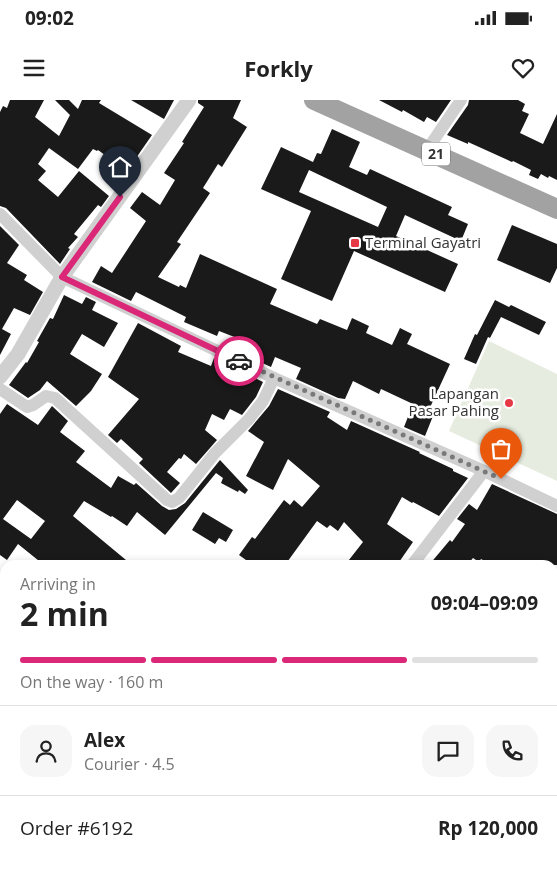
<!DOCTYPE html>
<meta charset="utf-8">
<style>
body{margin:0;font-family:"Open Sans",sans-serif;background:#f6f6f6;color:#222;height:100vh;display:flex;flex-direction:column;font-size:19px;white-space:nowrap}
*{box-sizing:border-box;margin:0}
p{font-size:16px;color:#767676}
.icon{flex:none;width:28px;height:28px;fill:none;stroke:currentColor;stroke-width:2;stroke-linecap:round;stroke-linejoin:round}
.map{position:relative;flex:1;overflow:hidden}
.drawer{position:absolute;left:0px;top:460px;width:558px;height:311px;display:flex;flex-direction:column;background:#fff;border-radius:15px 15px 0 0;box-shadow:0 2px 8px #0003}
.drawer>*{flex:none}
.pin{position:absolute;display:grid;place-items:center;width:42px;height:42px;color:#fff;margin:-51px -21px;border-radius:50% 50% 50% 0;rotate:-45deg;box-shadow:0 0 5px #0007}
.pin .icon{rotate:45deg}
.courier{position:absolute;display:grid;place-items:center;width:50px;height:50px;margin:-25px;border:4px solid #db2777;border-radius:50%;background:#fff;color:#222;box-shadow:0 1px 6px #0007}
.head em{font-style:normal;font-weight:700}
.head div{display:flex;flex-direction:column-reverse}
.head{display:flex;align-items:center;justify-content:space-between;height:85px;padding:0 20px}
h1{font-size:32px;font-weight:700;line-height:38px}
.bar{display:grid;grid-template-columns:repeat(4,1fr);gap:8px 5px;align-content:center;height:60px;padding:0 20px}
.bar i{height:6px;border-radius:4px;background:#e0e0e0}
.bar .active{background:#db2777}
.bar p{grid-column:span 4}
.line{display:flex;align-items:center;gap:12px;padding:0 20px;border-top:1px solid #e0e0e0}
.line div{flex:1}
.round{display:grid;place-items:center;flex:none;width:52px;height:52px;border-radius:15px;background:#f6f6f6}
.status{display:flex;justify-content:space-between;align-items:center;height:35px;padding:0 25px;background:#fff;direction:ltr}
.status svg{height:14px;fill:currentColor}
header{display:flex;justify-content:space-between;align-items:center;height:65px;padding:0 20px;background:#fff;font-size:22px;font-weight:700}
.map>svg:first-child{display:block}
.pitch{fill:#e6ecdf}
.building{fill:#1a1a1a;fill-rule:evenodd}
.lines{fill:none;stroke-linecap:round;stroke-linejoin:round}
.minor{stroke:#d0d0d0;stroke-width:12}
.tertiary{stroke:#d0d0d0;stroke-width:15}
.secondary{stroke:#bdbdbd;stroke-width:18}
.trunk{stroke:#a2a2a2;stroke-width:20}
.done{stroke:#7a7a7a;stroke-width:5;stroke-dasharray:0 9}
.route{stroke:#db2777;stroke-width:6}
.poi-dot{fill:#e63946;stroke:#fff;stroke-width:2}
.labels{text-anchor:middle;stroke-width:5;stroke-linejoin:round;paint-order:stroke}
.shield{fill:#fff;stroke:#707070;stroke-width:1}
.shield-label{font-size:14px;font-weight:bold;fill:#333}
.poi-label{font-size:15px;fill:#333;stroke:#fff;text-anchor:start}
</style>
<div class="status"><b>09:02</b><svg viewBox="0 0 49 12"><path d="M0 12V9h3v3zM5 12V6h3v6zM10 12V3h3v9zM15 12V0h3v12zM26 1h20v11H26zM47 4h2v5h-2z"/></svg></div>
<header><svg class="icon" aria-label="menu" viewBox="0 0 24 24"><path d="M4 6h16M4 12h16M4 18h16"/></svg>Forkly<svg class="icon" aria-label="heart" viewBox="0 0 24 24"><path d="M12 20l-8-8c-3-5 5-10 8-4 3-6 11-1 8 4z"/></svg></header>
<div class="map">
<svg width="557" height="771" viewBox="0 0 557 771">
<rect width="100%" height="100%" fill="#fff"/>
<path class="pitch" d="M489 241 557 274V381L449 331Z"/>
<g class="building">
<path d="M10 0H44L35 17 59 36 70 15 55 0H69L78 9 82 0H101L99 3 152 35 127 71 98 50 97 51 93 49 78 69 49 48 38 64 46 71 38 80 58 97 79 71 109 96 101 107 98 105 74 134 78 137 68 148 70 149 60 164 6 108 0 106V12L3 6 7 8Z"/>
<path d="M131 0H174L164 19Z"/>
<path d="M198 0H241L233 18 247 27 222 67 218 64 203 88 210 93 177 142 181 144 158 177 179 187 180 185 186 188 200 154 277 189 270 204 317 224 320 219 347 230 352 218 369 226 366 233 392 245 400 228 412 234 407 244 450 264 427 314 433 316 425 336 404 327 413 304 381 289 379 294 353 281 345 299 338 298 296 279 301 268 275 257 271 267 258 261 262 252 254 248 255 245 219 231 217 236 184 222 186 217 136 192 131 201 92 182 101 166 112 173 146 121 130 108 142 92 160 105 175 80 164 73 184 43 182 42 204 7 198 3Z"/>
<path d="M379 0H451L436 22 427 17 424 22 403 10 402 12Z"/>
<path d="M469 0H518L525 4 522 11 529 14 520 33 543 44 557 14V80L549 76 548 78 541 74 538 79 529 75 531 70 513 61 512 62 468 42V44L447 35 468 5Z"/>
<path d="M332 29 360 42 349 67 367 75 370 69 452 107 448 115 468 124 461 141 405 115 396 136 458 164 445 192 354 151 332 201 281 179 311 111 261 89 281 47 313 62 317 53 321 54ZM309 70 387 107 378 127 299 92Z"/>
<path d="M512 125 557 144V168L550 183 497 160Z"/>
<path d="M0 126 19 145 7 163 27 175 24 180 43 192 30 215 14 208 2 229 11 234 0 255Z"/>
<path d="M64 195 82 204 86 197 96 202 92 210 118 223 104 247 82 234 70 254 102 274 91 291 76 306 47 281 40 290 28 298 9 285 26 262 27 263 39 242 37 241 50 218 53 219Z"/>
<path d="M495 200 509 207 511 205 546 222 539 235 501 217 490 238 488 237 476 264 464 259 475 234 477 235Z"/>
<path d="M138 223 181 246 178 252 211 266 214 258 263 282 256 297 242 315 230 309 224 320 212 314 205 330 217 340 196 364 184 354 181 359 179 358 167 372 180 383 171 393 139 363 143 359 121 339 117 343 108 335 139 299 108 277Z"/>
<path d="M278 289 330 312 327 317 347 330 351 321 420 352 419 353 453 369V371L468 378 439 416 413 402 412 403 402 397 387 424 413 442 397 465H345L363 442 344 422 338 431 330 425 327 428 317 421 285 465H253L239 455 252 437 255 439 284 400 290 405 294 400 302 407 320 386 288 359 273 390 246 376 264 342 248 331 269 306Z"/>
<path d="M7 304 38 325 52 306 68 321 60 332 85 351 76 362 111 388 118 376 134 385 136 383 162 406 169 410 176 409 185 403 220 360 248 390 245 394 239 390 238 392 221 383 223 378 216 373 165 435 137 412 127 426 112 416 111 417 84 401 73 416 132 465H44L18 444 7 460 0 455V314ZM17 400 45 421 31 439 3 419Z"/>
<path d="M492 384 557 414V465H492L481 459 479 462 473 458 467 465H429L450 440 452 442 465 424 457 419 469 404 477 410Z"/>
<path d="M203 412 233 430 226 442 219 438 215 444 192 430Z"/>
</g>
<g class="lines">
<g class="minor">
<path d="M427 50 461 0"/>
<path d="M0 114 62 177 274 278 484 371 557 406"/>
<path d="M0 289 27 307 33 305 46 296 55 298 167 400 172 402 179 398 215 353 249 319 263 301 274 278"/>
<path d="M412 465 484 371"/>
<path d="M0 496 5 498"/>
<path d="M0 564 5 556"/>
<path d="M0 582 5 586"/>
<path d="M0 726H5"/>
<path d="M552 749 557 751"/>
<path d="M108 771 113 766"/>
</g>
<path class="tertiary" d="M0 277 18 254 62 177 189 0"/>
<g class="secondary">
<path d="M552 694 557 690"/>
<path d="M465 771 471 766"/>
</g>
<path class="trunk" d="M314 0 557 109"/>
</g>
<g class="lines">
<path class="done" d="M239 261 501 379"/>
<path class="route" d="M120 97 62 177 239 261"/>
</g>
<g class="poi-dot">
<rect x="350" y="138" width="10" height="10" rx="2.5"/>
<circle cx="509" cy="303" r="5"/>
</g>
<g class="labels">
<rect class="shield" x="422" y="42.5" width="28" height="23" rx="4"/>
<g class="shield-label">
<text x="436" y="59">21</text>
</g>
<g class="poi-label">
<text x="365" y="148">Terminal Gayatri</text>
<text x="499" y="299" text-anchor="end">Lapangan<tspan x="499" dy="17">Pasar Pahing</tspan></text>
</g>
</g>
</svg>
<div class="pin" style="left:501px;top:379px;background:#ea580c"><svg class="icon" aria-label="bag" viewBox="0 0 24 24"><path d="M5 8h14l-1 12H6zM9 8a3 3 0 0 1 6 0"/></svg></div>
<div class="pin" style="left:120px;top:97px;background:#1f2937"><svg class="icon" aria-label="home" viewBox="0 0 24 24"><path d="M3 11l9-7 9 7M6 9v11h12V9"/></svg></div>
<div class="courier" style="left:239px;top:261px"><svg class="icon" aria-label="car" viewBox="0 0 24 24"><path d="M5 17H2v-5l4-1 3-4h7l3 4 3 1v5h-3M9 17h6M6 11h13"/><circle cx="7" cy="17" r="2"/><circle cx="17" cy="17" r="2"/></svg></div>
<section class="drawer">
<div class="head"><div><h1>2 min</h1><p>Arriving in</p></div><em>09:04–09:09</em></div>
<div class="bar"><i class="active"></i><i class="active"></i><i class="active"></i><i></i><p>On the way · 160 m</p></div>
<div class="line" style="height:90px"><a class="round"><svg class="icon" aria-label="person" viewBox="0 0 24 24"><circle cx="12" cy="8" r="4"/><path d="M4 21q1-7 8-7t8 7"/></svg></a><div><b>Alex</b><p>Courier · 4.5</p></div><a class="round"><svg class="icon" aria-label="chat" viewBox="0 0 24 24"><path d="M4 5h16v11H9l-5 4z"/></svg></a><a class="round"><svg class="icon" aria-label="phone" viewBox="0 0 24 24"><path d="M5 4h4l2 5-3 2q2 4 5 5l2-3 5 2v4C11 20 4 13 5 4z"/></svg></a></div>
<div class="line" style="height:65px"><div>Order #6192</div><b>Rp 120,000</b></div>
</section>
</div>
